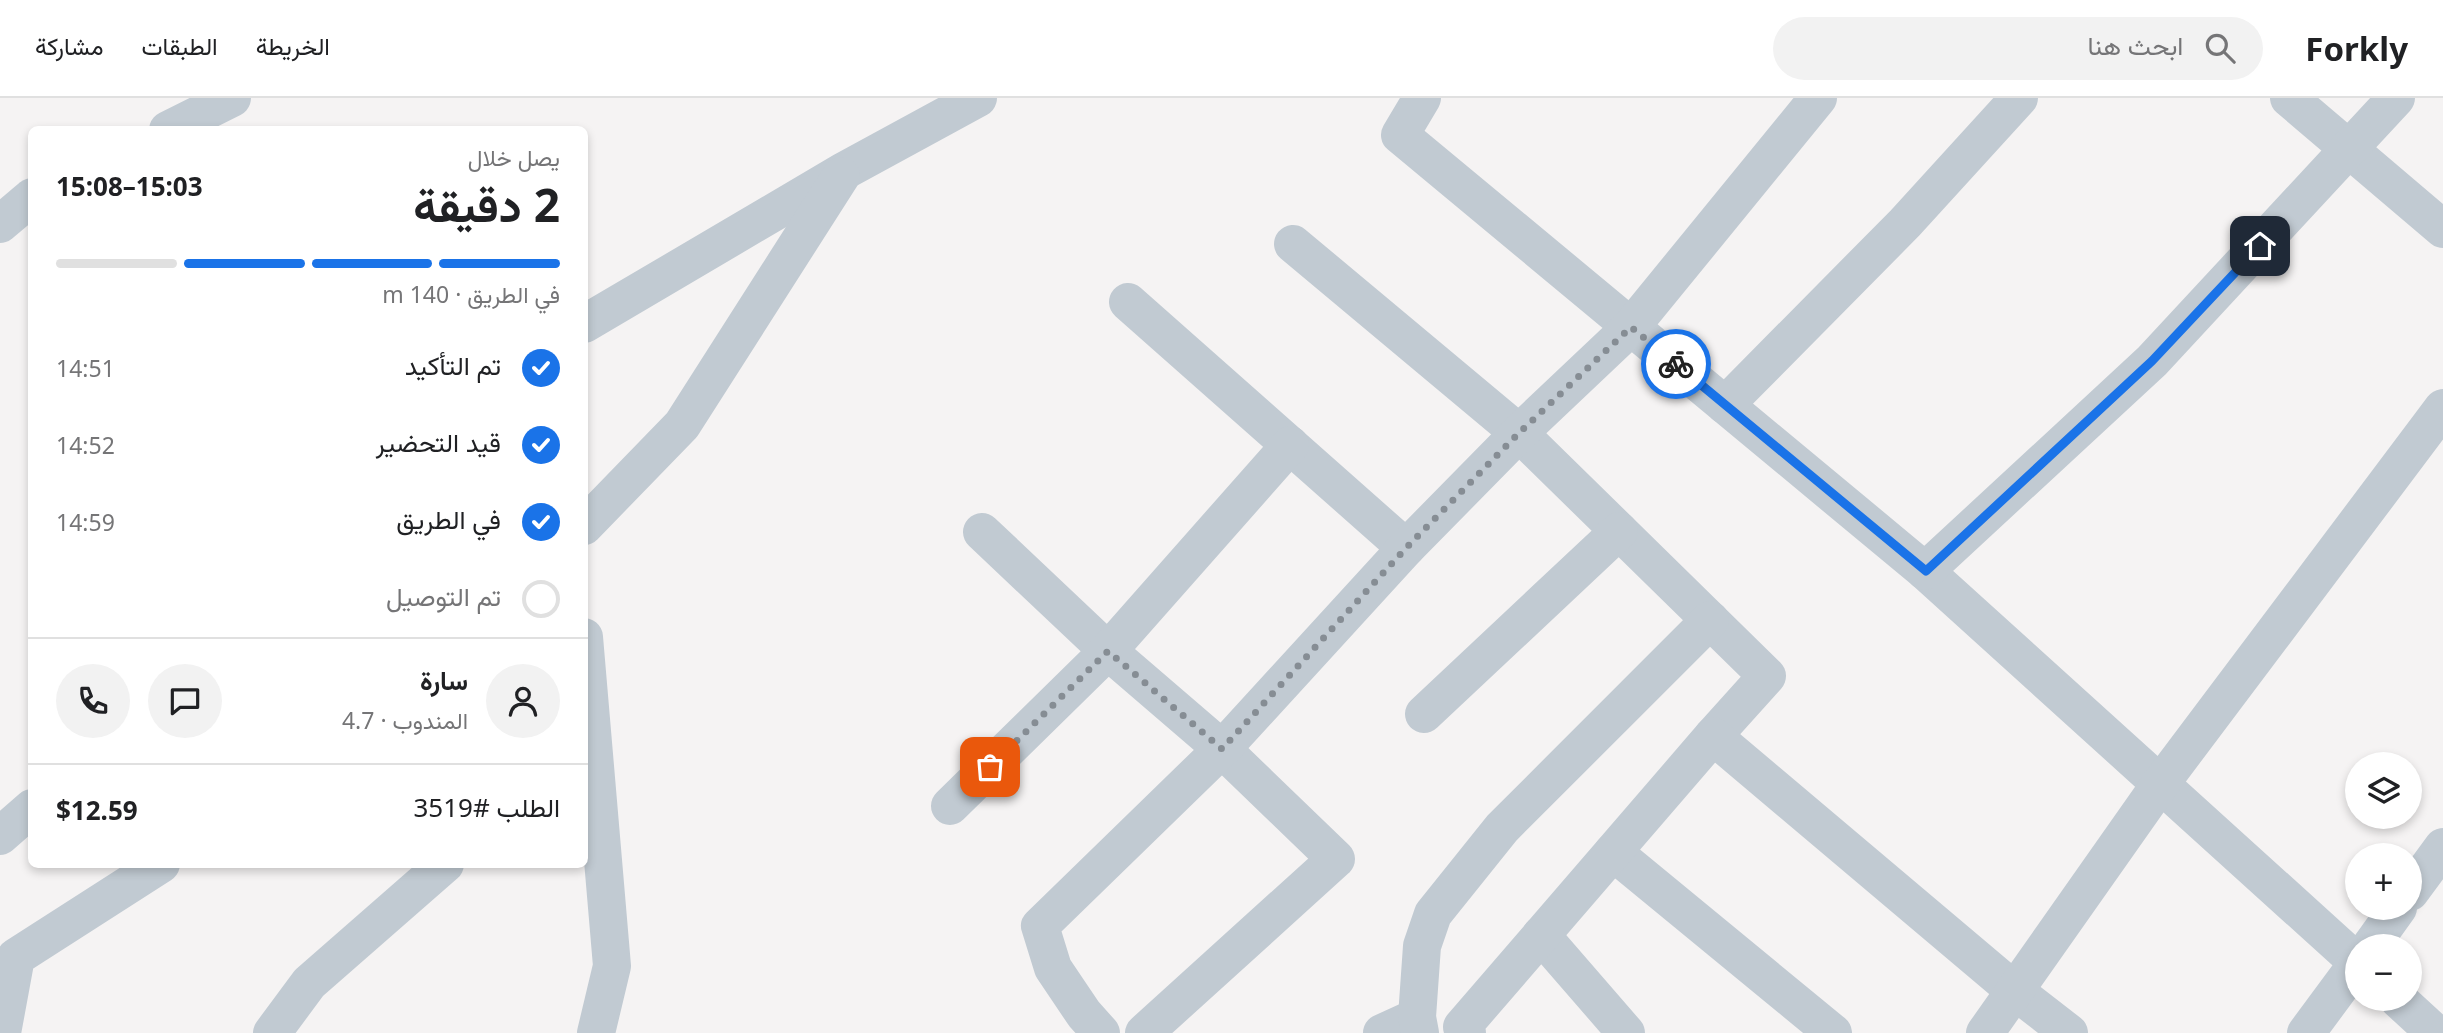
<!DOCTYPE html>
<html lang="ar">
<meta charset="utf-8">
<style>
body{margin:0;font-family:"Noto Sans",Vazirmatn,sans-serif;background:#f2f2f2;color:#202124;direction:rtl;height:100vh;display:flex;flex-direction:column;font-size:26px;white-space:nowrap}
*{box-sizing:border-box;margin:0}
p{font-size:23px;color:#757577}
.icon{flex:none;width:38px;height:38px;fill:none;stroke:currentColor;stroke-width:2;stroke-linecap:round;stroke-linejoin:round}
.map{position:relative;flex:1;overflow:hidden;direction:ltr}
.sheet{position:absolute;left:28px;top:28px;width:560px;height:742px;display:flex;flex-direction:column;background:#fff;border-radius:10px;box-shadow:0 4px 10px #0003;direction:rtl}
.sheet>*{flex:none}
.tools{position:absolute;left:2345px;top:654px;display:grid;gap:14px}
.tools a{display:grid;place-items:center;width:77px;height:77px;border-radius:50%;background:#fff;box-shadow:0 4px 10px #0003;font-size:35px}
.pin{position:absolute;display:grid;place-items:center;width:60px;height:60px;color:#fff;margin:-30px;border-radius:14px;box-shadow:0 4px 10px #0006}
.courier{position:absolute;display:grid;place-items:center;width:70px;height:70px;margin:-35px;border:5px solid #1a73e8;border-radius:50%;background:#fff;color:#222;box-shadow:0 2px 9px #0007}
.overview em{font-style:normal;font-weight:700}
.overview div{display:flex;flex-direction:column-reverse}
.overview{display:flex;align-items:center;justify-content:space-between;height:119px;padding:0 28px}
h1{font-size:46px;font-weight:700;line-height:52px}
.bar{display:grid;grid-template-columns:repeat(4,1fr);gap:10px 7px;align-content:center;height:84px;padding:0 28px}
.bar i{height:9px;border-radius:5px;background:#e0e0e0}
.bar .selected{background:#1a73e8}
.bar p{grid-column:span 4}
.line{display:flex;align-items:center;gap:18px;padding:0 28px;border-top:2px solid #e0e0e0}
.line div{flex:1}
.round{display:grid;place-items:center;flex:none;width:74px;height:74px;border-radius:37px;background:#f2f2f2}
ol{padding:0 28px;list-style:none}
li{display:flex;align-items:center;gap:21px;height:77px}
li p{margin-inline-start:auto}
li .icon{padding:7px;border-radius:50%;background:#1a73e8;color:#fff;stroke-width:4}
li:last-child{color:#757577}
li i{width:38px;height:38px;border:4px solid #e0e0e0;border-radius:50%}
header{display:flex;align-items:center;gap:42px;box-sizing:border-box;height:98px;padding:0 35px;background:#fff;border-bottom:2px solid #e0e0e0}
header strong{font-size:33px}
nav{display:flex;gap:38px;margin-inline-start:auto;font-size:24px}
.search{width:490px;height:63px;background:#f2f2f2;display:flex;align-items:center;gap:18px;box-sizing:border-box;padding:0 24px;border-radius:38px;color:#757577;font-size:26px}
.map>svg:first-child{display:block}
.lines{fill:none;stroke-linecap:round;stroke-linejoin:round}
.minor{stroke:#c1cad2;stroke-width:38}
.done{stroke:#868d94;stroke-width:7;stroke-dasharray:0 12.6}
.route{stroke:#1a73e8;stroke-width:9}
</style>
<header>
<strong>Forkly</strong>
<div class="search"><svg class="icon" aria-label="search" viewBox="0 0 24 24"><circle cx="10" cy="10" r="6"/><path d="M15 15l6 6"/></svg>ابحث هنا</div>
<nav><a>الخريطة</a><a>الطبقات</a><a>مشاركة</a></nav>
</header>
<div class="map">
<svg width="2443" height="935" viewBox="0 0 2443 935">
<rect width="100%" height="100%" fill="#f5f3f3"/>
<g class="lines">
<g class="minor">
<path d="M1422 0 1400 37 1925 473 2357 864"/>
<path d="M2289 0 2443 131"/>
<path d="M168 32 232 0"/>
<path d="M0 126 32 99"/>
<path d="M1293 146 1519 335 1767 578 1713 638"/>
<path d="M1128 204 1406 450"/>
<path d="M584 226 844 73 978 0"/>
<path d="M1725 307 1905 125 2019 0"/>
<path d="M584 428 682 327 841 78"/>
<path d="M982 434 1108 553 1222 651 1336 761 1144 935"/>
<path d="M1925 473 2152 263 2396 0"/>
<path d="M584 539 612 868 596 935"/>
<path d="M1424 616 1619 433"/>
<path d="M950 708 1108 553 1290 347"/>
<path d="M0 738 32 710"/>
<path d="M1613 754 1833 935"/>
<path d="M2410 794 2443 749"/>
<path d="M1541 837 1626 935"/>
<path d="M2370 849 2398 810"/>
<path d="M2398 901 2435 935"/>
<path d="M2 935 16 859 161 766"/>
<path d="M272 935 309 885 445 766"/>
<path d="M1101 935 1084 916 1053 870 1040 828 1222 651 1406 450 1519 335 1631 229 1818 0"/>
<path d="M1382 935 1417 919"/>
<path d="M1420 935 1417 919 1422 848 1433 816 1502 730 1710 522"/>
<path d="M1467 935 1462 929 1713 638 2015 893 2069 935"/>
<path d="M1985 935 2161 685 2443 310"/>
<path d="M2306 935 2357 866"/>
</g>
</g>
<g class="lines">
<path class="done" d="M990 669 1108 553 1222 651 1406 450 1519 335 1631 229 1676 266"/>
<path class="route" d="M1676 266 1926 473 2152 263 2260 148"/>
</g>
</svg>
<div class="tools">
<a><svg class="icon" aria-label="layers" viewBox="0 0 24 24"><path d="M12 4l9 5-9 5-9-5zM3 14l9 5 9-5"/></svg></a>
<a>+</a>
<a>−</a>
</div>
<div class="pin" style="left:990px;top:669px;background:#ea580c"><svg class="icon" aria-label="bag" viewBox="0 0 24 24"><path d="M5 8h14l-1 12H6zM9 8a3 3 0 0 1 6 0"/></svg></div>
<div class="pin" style="left:2260px;top:148px;background:#1f2937"><svg class="icon" aria-label="home" viewBox="0 0 24 24"><path d="M3 11l9-7 9 7M6 9v11h12V9"/></svg></div>
<div class="courier" style="left:1676px;top:266px"><svg class="icon" aria-label="bike" viewBox="0 0 24 24"><circle cx="6" cy="16" r="4"/><circle cx="18" cy="16" r="4"/><path d="M6 16l4-8h5l3 8M10 8l3 8H6M13 5h3"/></svg></div>
<section class="sheet">
<div class="overview"><div><h1>2 دقيقة</h1><p>يصل خلال</p></div><em>15:03–15:08</em></div>
<div class="bar"><i class="selected"></i><i class="selected"></i><i class="selected"></i><i></i><p>في الطريق · 140 m</p></div>
<ol>
<li><svg class="icon" aria-label="check" viewBox="0 0 24 24"><path d="M5 12l5 5 9-10"/></svg>تم التأكيد<p>14:51</p></li>
<li><svg class="icon" aria-label="check" viewBox="0 0 24 24"><path d="M5 12l5 5 9-10"/></svg>قيد التحضير<p>14:52</p></li>
<li><svg class="icon" aria-label="check" viewBox="0 0 24 24"><path d="M5 12l5 5 9-10"/></svg>في الطريق<p>14:59</p></li>
<li><i></i>تم التوصيل</li>
</ol>
<div class="line" style="height:126px"><a class="round"><svg class="icon" aria-label="person" viewBox="0 0 24 24"><circle cx="12" cy="8" r="4"/><path d="M4 21q1-7 8-7t8 7"/></svg></a><div><b>سارة</b><p>المندوب · 4.7</p></div><a class="round"><svg class="icon" aria-label="chat" viewBox="0 0 24 24"><path d="M4 5h16v11H9l-5 4z"/></svg></a><a class="round"><svg class="icon" aria-label="phone" viewBox="0 0 24 24"><path d="M5 4h4l2 5-3 2q2 4 5 5l2-3 5 2v4C11 20 4 13 5 4z"/></svg></a></div>
<div class="line" style="height:91px"><div>الطلب #3519</div><b>$12.59</b></div>
</section>
</div>
